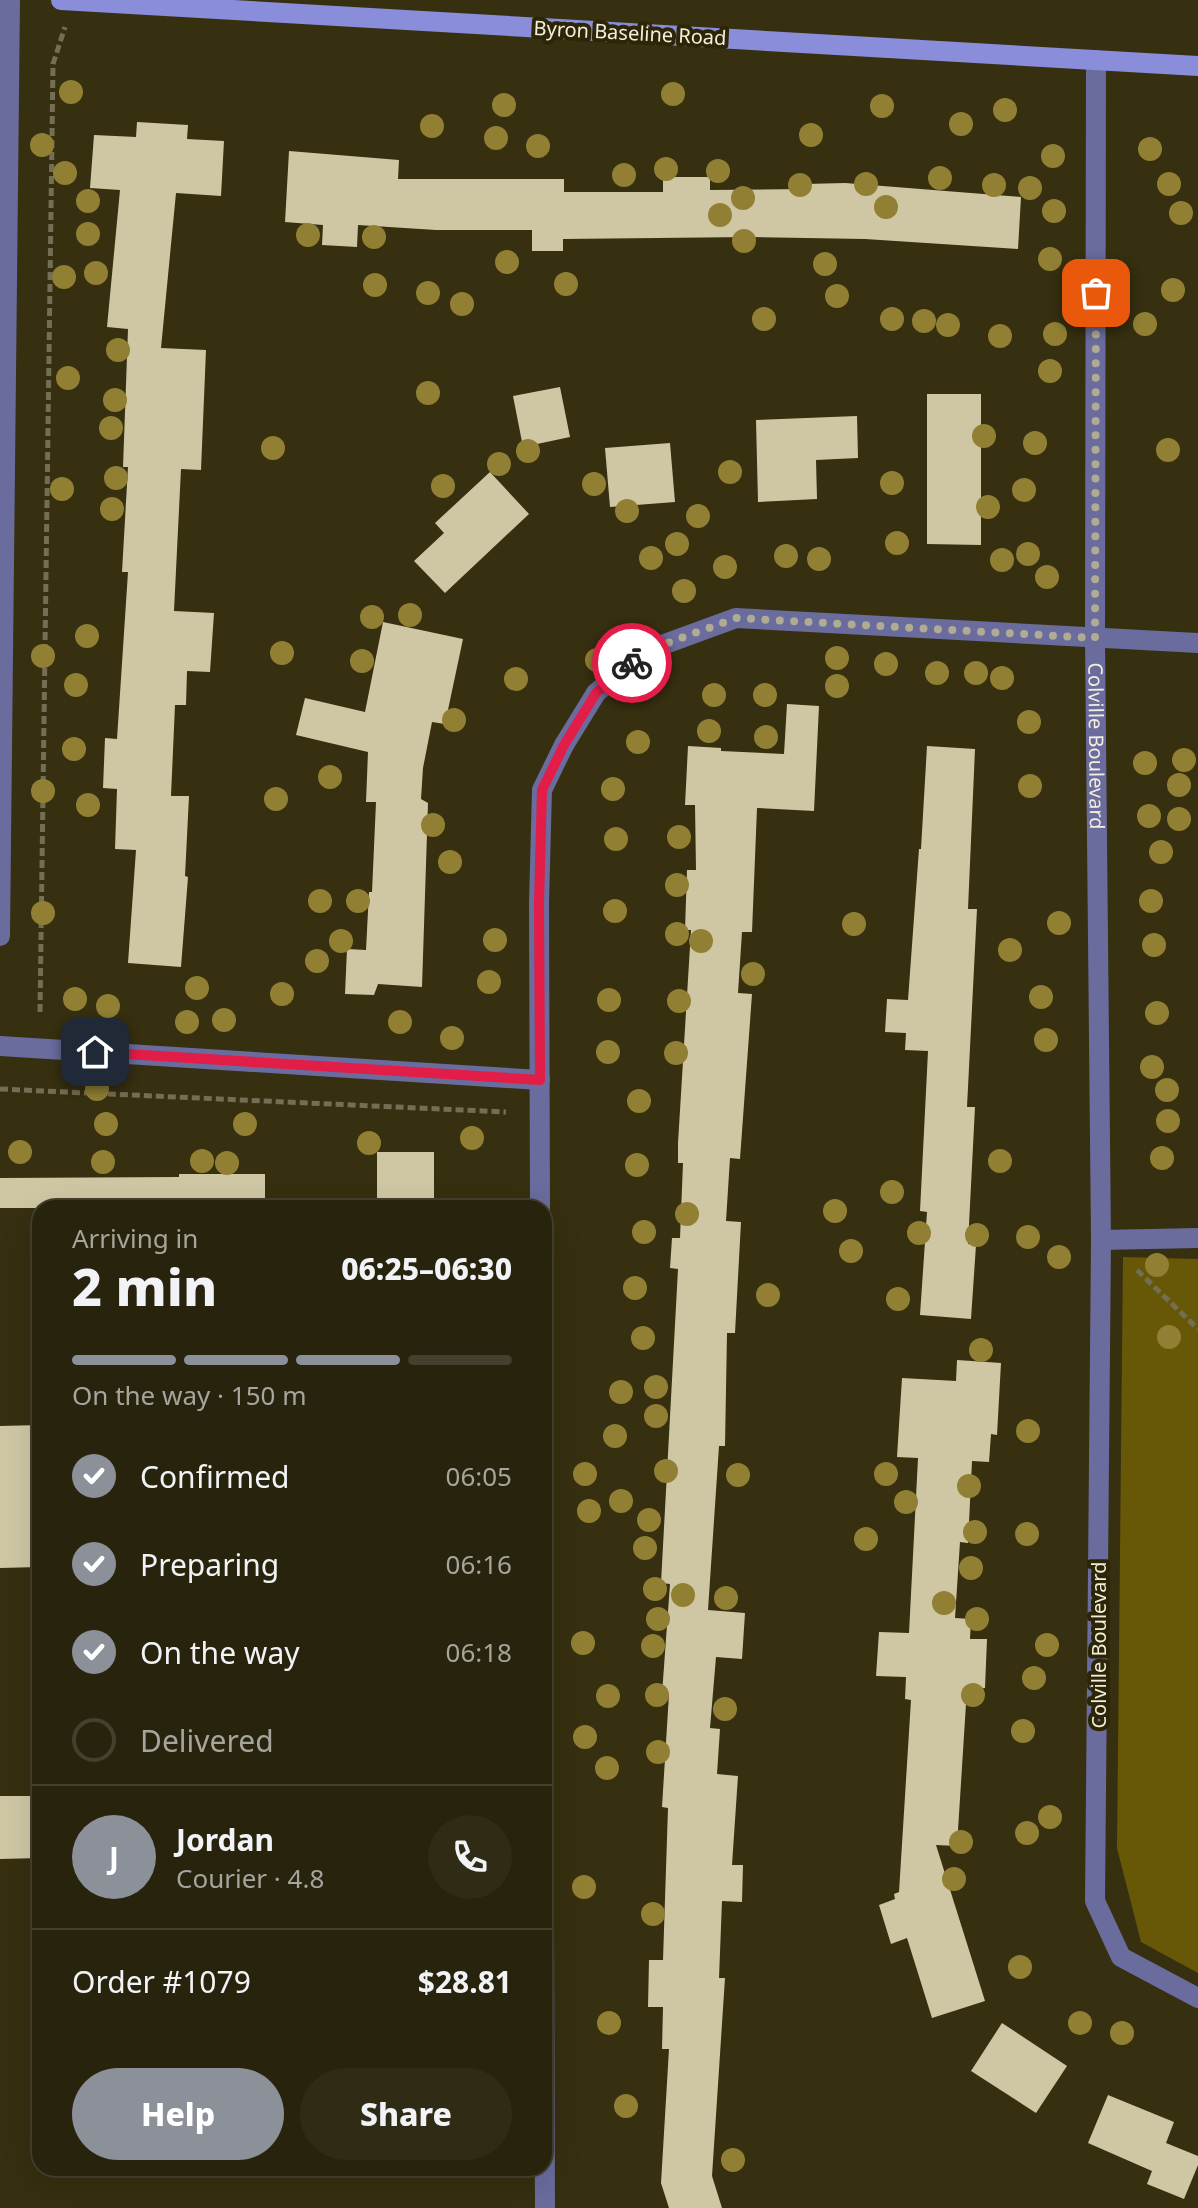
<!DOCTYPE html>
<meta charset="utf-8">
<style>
body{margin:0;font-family:"Noto Sans",sans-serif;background:#302b15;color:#f1f3f6;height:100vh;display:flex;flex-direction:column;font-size:30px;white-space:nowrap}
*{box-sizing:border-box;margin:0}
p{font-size:26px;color:#a5a49d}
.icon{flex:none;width:44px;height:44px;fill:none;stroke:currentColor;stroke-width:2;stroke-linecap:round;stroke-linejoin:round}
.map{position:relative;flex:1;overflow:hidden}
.side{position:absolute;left:32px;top:1200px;width:520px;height:976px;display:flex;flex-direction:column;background:#28230c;border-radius:24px;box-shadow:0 8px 32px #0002,0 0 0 2px #44402d}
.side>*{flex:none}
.pin{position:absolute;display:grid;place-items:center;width:68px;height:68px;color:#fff;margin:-34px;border-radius:16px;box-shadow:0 4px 12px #0006}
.courier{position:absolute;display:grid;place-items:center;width:80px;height:80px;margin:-40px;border:6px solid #e11d48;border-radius:50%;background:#fff;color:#222;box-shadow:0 2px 10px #0007}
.headline em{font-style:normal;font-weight:800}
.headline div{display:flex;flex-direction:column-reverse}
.headline{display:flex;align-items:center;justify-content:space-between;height:136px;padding:0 40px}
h1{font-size:52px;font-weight:800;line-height:60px}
.bar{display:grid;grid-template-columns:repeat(4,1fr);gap:12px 8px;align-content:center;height:96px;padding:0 40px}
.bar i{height:10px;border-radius:6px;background:#44402d}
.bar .active{background:#8c9099}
.bar p{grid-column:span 4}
.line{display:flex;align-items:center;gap:20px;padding:0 40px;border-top:2px solid #44402d}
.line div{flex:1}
.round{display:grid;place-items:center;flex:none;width:84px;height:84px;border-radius:42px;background:#302b15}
ol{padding:0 40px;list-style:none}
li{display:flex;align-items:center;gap:24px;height:88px}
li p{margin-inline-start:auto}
li .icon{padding:8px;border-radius:50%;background:#8c9099;color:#fff;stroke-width:4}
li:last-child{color:#a5a49d}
li i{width:44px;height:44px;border:4px solid #44402d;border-radius:50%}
.cta{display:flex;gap:16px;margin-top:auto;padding:16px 40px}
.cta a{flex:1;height:92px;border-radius:48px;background:#8c9099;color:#fff;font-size:32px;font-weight:800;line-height:92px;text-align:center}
.cta a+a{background:#302b15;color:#f1f3f6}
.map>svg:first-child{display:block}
.green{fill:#675807}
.building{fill:#cfc7a4}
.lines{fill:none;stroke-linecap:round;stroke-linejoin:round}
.path{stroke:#746e54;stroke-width:5;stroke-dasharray:8 4;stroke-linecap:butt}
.street{stroke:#696c9c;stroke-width:20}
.secondary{stroke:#898dda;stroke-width:20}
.tree{fill:#918033}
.done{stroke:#b0ab95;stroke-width:8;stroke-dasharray:0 14.4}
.route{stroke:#e11d48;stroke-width:10}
.labels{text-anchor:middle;stroke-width:8;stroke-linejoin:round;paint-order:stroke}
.street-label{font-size:20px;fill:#f2eedd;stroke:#2c2506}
</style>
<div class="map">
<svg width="1198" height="2208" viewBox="0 0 1198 2208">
<rect width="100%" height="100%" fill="#362f10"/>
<path class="green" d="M1123 1257 1198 1259V1973L1141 1942 1117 1848Z"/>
<g class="building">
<path d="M137 122 188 125 187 139 224 141 221 196 176 193 161 348 206 350 201 470 181 469 174 611 214 613 210 672 187 671 186 705H175L171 796H189L185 876 188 877 181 967 128 963 136 850 115 849 117 789 103 788 105 738 117 739 128 572H122L128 467H123L128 329 107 327 120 190 90 188 94 135 136 137Z"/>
<path d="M289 151 399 160 398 179H564V192H663V177H710V190L805 189V184L845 183 1021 197 1018 249 865 239 750 237 563 239V251H532V230H436L358 225 357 247 322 245 323 225 285 222Z"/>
<path d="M560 387 570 437 523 447 513 396Z"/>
<path d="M927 394H981V545L927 544Z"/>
<path d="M857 416 858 458 816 460 817 499 758 502 756 420Z"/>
<path d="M670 443 675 502 610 507 605 448Z"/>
<path d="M490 472 529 514 445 593 414 561 444 533 435 523Z"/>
<path d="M383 622 463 639 445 724 432 722 423 768 421 799 428 803 422 987 378 984 374 995 345 994 347 949 366 950 369 892H372L376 802H366L368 752 296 735 305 698 365 712Z"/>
<path d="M787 704 819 706 814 811 757 808 752 932H742L738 993 752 994 740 1159 730 1158 726 1221 741 1222 735 1333H727L725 1446H719L708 1610 745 1613 742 1659 716 1657 710 1728 720 1729 717 1774 738 1776 732 1865H743L742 1902 722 1901 719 1978H725L712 2176 722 2208H669L661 2183 669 2049H662L663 2007H648L649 1960H663L668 1808 662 1807 669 1694H662L670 1584 661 1583 678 1269 670 1268 672 1238H680L683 1163H678V1143L691 930H685L687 870H696L695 805H685L688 746 721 748V751L784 754Z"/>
<path d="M927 746 975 749 968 909H977L967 1107H975L968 1244 976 1245 971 1319 920 1315 927 1212 920 1211 928 1051 905 1050 906 1033 885 1032 887 999 908 1000 919 849H921Z"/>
<rect x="377" y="1152" width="57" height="56"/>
<path d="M179 1174H265V1208H0V1178L179 1177Z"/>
<path d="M957 1360 1001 1363 997 1435 991 1434 989 1462 972 1461 968 1543 960 1542 955 1618 971 1619 970 1639H987L985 1688H967L957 1846 936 1845 985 2001 932 2018 907 1938 891 1944 879 1905 895 1899 894 1894 899 1892 911 1700 905 1699 906 1677 876 1676 879 1632 909 1633 918 1458 897 1457 902 1378 956 1381Z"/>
<path d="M40 1425V1567L0 1568V1426Z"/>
<path d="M0 1796H40V1858L0 1859Z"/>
<path d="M1002 2023 1067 2066 1036 2113 971 2071Z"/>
<path d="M1108 2095 1174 2122 1166 2143 1198 2156V2165L1184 2199 1147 2184 1152 2171 1088 2143Z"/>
</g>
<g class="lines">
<g class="path">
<path d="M40 1012 53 64 65 27"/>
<path d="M0 1089 506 1112"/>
<path d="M1137 1270 1198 1329"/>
</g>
<g class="street">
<path id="s1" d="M1096 60 1095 638 1101 1240 1095 1901 1121 1957 1198 1998"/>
<path d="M0 936 10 0"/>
<path d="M0 1046 540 1080"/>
<path d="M540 1208 539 903 542 790 564 745 596 693 643 652 736 618 1198 643"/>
<path d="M1101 1240 1198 1238"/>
<path d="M544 1923 545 2208"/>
</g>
<path class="secondary" d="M61 0 1198 66"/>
</g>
<g class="tree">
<circle cx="71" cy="92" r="12"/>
<circle cx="673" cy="94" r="12"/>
<circle cx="504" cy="105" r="12"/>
<circle cx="882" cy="106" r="12"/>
<circle cx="1005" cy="110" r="12"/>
<circle cx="961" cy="124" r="12"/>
<circle cx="432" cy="126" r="12"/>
<circle cx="811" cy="135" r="12"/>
<circle cx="496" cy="138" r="12"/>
<circle cx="42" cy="145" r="12"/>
<circle cx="538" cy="146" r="12"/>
<circle cx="1150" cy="149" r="12"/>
<circle cx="1053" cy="156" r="12"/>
<circle cx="666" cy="169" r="12"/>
<circle cx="718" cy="171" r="12"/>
<circle cx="65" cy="173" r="12"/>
<circle cx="624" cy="175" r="12"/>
<circle cx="940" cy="178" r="12"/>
<circle cx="866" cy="184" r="12"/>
<circle cx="1169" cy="184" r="12"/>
<circle cx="800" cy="185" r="12"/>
<circle cx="994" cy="185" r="12"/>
<circle cx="1030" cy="188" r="12"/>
<circle cx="743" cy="198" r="12"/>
<circle cx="88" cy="201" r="12"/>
<circle cx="886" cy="207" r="12"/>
<circle cx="1054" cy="211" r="12"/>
<circle cx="1181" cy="213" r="12"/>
<circle cx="720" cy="215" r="12"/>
<circle cx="88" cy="234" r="12"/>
<circle cx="308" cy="235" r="12"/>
<circle cx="374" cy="237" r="12"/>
<circle cx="744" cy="241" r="12"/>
<circle cx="1050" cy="259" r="12"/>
<circle cx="507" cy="262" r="12"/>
<circle cx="825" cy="264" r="12"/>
<circle cx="96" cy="273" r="12"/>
<circle cx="64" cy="277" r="12"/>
<circle cx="566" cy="284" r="12"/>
<circle cx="375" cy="285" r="12"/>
<circle cx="1173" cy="290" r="12"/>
<circle cx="428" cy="293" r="12"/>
<circle cx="837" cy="296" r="12"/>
<circle cx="462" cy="304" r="12"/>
<circle cx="764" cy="319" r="12"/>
<circle cx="892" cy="319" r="12"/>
<circle cx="924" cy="321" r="12"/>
<circle cx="1145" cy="324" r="12"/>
<circle cx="948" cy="325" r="12"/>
<circle cx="1055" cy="334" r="12"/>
<circle cx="1000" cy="336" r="12"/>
<circle cx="118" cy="350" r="12"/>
<circle cx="1050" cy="371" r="12"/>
<circle cx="68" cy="378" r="12"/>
<circle cx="428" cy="393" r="12"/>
<circle cx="115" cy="400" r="12"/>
<circle cx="111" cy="428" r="12"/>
<circle cx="984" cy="436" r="12"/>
<circle cx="1035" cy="443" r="12"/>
<circle cx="273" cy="448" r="12"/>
<circle cx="1168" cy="450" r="12"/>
<circle cx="528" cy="451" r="12"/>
<circle cx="499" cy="464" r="12"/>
<circle cx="730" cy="472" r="12"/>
<circle cx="116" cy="478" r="12"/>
<circle cx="892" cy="483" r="12"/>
<circle cx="594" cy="484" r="12"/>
<circle cx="443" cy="486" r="12"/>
<circle cx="62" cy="489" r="12"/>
<circle cx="1024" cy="490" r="12"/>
<circle cx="988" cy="507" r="12"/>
<circle cx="112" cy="509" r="12"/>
<circle cx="627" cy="511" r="12"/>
<circle cx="698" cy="516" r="12"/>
<circle cx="897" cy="543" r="12"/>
<circle cx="677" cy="544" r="12"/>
<circle cx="1028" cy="554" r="12"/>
<circle cx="786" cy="556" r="12"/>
<circle cx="651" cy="558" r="12"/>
<circle cx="819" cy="559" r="12"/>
<circle cx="1002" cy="560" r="12"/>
<circle cx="725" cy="567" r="12"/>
<circle cx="1047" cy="577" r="12"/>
<circle cx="684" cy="591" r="12"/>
<circle cx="410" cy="615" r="12"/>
<circle cx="372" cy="617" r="12"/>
<circle cx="87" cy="636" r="12"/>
<circle cx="282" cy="653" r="12"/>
<circle cx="43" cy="656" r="12"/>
<circle cx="837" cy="658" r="12"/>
<circle cx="597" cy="660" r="12"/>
<circle cx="362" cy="661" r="12"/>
<circle cx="886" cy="664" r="12"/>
<circle cx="937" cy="673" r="12"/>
<circle cx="976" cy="673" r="12"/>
<circle cx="1002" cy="678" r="12"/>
<circle cx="516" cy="679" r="12"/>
<circle cx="76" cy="685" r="12"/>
<circle cx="837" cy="686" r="12"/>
<circle cx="714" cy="695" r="12"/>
<circle cx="765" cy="695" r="12"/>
<circle cx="454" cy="720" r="12"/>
<circle cx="1029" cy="722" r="12"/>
<circle cx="709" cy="731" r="12"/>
<circle cx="766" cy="737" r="12"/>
<circle cx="638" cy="742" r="12"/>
<circle cx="74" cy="749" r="12"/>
<circle cx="1184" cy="760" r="12"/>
<circle cx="1145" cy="763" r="12"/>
<circle cx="330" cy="777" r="12"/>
<circle cx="1179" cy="785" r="12"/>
<circle cx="1030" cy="786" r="12"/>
<circle cx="613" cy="789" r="12"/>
<circle cx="43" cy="791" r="12"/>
<circle cx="276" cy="799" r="12"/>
<circle cx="88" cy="805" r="12"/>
<circle cx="1149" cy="816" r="12"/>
<circle cx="1179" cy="819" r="12"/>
<circle cx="433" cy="825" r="12"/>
<circle cx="679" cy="837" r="12"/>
<circle cx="616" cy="839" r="12"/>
<circle cx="1161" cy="852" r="12"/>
<circle cx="450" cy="862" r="12"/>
<circle cx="677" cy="885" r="12"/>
<circle cx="320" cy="901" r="12"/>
<circle cx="358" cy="901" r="12"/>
<circle cx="1151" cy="901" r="12"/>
<circle cx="615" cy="911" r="12"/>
<circle cx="43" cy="913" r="12"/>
<circle cx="1059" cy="923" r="12"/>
<circle cx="854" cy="924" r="12"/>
<circle cx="677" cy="934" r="12"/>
<circle cx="495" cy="940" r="12"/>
<circle cx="341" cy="941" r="12"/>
<circle cx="701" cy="941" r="12"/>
<circle cx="1154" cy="945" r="12"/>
<circle cx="1010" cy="950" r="12"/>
<circle cx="317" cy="961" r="12"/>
<circle cx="753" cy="974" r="12"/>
<circle cx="489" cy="982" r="12"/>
<circle cx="197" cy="988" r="12"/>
<circle cx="282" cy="994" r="12"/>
<circle cx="1041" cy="997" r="12"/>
<circle cx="75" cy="999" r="12"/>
<circle cx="609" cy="1000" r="12"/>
<circle cx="679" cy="1001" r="12"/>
<circle cx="108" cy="1006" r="12"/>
<circle cx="1157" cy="1013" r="12"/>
<circle cx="224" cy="1020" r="12"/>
<circle cx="187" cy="1022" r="12"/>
<circle cx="400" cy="1022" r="12"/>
<circle cx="452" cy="1038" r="12"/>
<circle cx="1046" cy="1040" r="12"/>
<circle cx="608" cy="1052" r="12"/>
<circle cx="676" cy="1053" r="12"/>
<circle cx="1152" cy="1067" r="12"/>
<circle cx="97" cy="1089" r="12"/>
<circle cx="1167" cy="1090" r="12"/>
<circle cx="639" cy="1101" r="12"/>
<circle cx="1168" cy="1121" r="12"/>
<circle cx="106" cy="1124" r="12"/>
<circle cx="245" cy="1124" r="12"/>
<circle cx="472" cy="1138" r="12"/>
<circle cx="369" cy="1143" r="12"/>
<circle cx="20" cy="1152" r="12"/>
<circle cx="1162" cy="1158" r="12"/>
<circle cx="202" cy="1161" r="12"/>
<circle cx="1000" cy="1161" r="12"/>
<circle cx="103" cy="1162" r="12"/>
<circle cx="227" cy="1163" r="12"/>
<circle cx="637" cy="1165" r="12"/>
<circle cx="892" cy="1192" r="12"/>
<circle cx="835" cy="1211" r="12"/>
<circle cx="687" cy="1214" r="12"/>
<circle cx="644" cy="1232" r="12"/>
<circle cx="919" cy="1233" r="12"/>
<circle cx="977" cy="1235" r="12"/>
<circle cx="1028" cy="1237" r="12"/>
<circle cx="851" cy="1251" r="12"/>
<circle cx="1059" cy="1257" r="12"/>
<circle cx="1157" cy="1265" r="12"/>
<circle cx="635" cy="1288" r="12"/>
<circle cx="768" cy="1295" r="12"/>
<circle cx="898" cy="1299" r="12"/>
<circle cx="1169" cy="1337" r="12"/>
<circle cx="643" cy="1338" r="12"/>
<circle cx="981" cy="1350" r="12"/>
<circle cx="656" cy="1387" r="12"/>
<circle cx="621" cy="1392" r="12"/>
<circle cx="656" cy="1416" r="12"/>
<circle cx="1028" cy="1431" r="12"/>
<circle cx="615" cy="1436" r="12"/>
<circle cx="666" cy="1471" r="12"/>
<circle cx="585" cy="1474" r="12"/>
<circle cx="886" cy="1474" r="12"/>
<circle cx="738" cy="1475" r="12"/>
<circle cx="969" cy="1486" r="12"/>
<circle cx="621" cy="1501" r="12"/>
<circle cx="906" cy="1502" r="12"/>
<circle cx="589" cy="1511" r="12"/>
<circle cx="649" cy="1520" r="12"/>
<circle cx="975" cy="1532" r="12"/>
<circle cx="1027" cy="1534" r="12"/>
<circle cx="866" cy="1539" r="12"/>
<circle cx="645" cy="1548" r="12"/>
<circle cx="971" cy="1568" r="12"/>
<circle cx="655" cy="1589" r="12"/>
<circle cx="683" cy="1595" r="12"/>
<circle cx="726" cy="1598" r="12"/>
<circle cx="944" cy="1603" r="12"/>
<circle cx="658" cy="1619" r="12"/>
<circle cx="977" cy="1619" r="12"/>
<circle cx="583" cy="1643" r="12"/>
<circle cx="1047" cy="1645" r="12"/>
<circle cx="653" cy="1646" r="12"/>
<circle cx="1034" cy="1678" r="12"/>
<circle cx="657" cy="1695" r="12"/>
<circle cx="973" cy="1695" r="12"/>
<circle cx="608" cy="1696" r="12"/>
<circle cx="725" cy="1709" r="12"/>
<circle cx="1023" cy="1731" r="12"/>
<circle cx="585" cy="1737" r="12"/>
<circle cx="658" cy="1752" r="12"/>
<circle cx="607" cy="1768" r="12"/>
<circle cx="1050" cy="1817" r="12"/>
<circle cx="1027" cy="1833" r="12"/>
<circle cx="961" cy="1842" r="12"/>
<circle cx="954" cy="1879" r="12"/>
<circle cx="584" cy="1887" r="12"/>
<circle cx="653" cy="1914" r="12"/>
<circle cx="1020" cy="1967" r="12"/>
<circle cx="609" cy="2023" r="12"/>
<circle cx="1080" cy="2023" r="12"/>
<circle cx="1122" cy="2033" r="12"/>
<circle cx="626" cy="2106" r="12"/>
<circle cx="733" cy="2160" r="12"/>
</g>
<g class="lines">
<path class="done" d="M632 663 643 652 736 618 1095 638 1096 293"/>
<path class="route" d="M95 1052 540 1080 539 903 542 790 564 745 596 693 632 663"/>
</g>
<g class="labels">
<g class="street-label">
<text transform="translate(630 33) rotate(3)" y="7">Byron Baseline Road</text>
<text dy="7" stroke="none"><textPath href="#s1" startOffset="686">Colville Boulevard</textPath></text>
<text transform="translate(1099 1645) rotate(-90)" y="7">Colville Boulevard</text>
</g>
</g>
</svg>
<div class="pin" style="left:1096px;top:293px;background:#ea580c"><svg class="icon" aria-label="bag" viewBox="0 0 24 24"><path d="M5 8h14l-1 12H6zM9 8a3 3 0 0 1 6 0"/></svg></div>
<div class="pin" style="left:95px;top:1052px;background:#1f2937"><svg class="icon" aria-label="home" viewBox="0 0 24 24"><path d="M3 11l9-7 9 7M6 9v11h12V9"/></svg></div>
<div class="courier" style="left:632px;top:663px"><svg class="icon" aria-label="bike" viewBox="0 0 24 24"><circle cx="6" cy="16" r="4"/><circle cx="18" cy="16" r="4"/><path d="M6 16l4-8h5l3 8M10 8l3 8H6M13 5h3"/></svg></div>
<section class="side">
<div class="headline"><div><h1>2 min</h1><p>Arriving in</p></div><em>06:25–06:30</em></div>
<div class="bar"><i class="active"></i><i class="active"></i><i class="active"></i><i></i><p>On the way · 150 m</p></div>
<ol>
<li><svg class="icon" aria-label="check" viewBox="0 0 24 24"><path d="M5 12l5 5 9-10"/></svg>Confirmed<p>06:05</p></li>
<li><svg class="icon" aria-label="check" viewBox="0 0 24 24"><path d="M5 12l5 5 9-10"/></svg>Preparing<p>06:16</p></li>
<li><svg class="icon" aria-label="check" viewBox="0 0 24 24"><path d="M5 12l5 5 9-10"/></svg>On the way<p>06:18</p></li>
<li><i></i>Delivered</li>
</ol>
<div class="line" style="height:144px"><b class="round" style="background:#8c9099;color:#fff">J</b><div><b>Jordan</b><p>Courier · 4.8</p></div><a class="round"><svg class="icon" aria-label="phone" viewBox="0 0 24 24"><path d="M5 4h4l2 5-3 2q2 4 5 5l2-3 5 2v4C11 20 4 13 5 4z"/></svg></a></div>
<div class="line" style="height:104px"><div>Order #1079</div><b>$28.81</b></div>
<div class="cta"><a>Help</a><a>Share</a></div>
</section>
</div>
